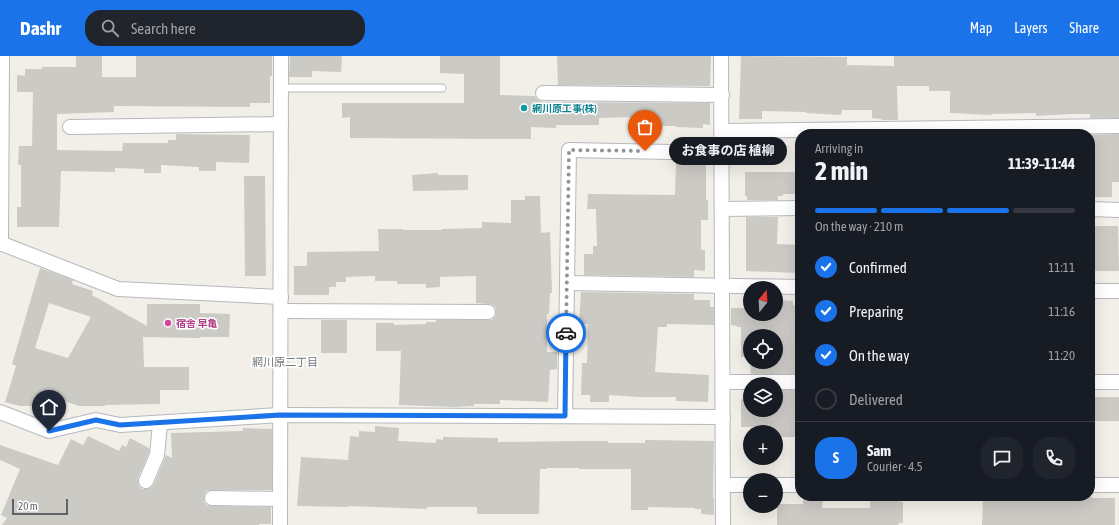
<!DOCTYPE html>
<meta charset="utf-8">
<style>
body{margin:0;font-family:"Asap Condensed","Noto Sans JP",sans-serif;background:#20242c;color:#f1f3f6;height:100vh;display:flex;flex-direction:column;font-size:15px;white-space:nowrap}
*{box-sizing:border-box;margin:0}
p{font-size:13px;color:#9ea1a6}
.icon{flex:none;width:22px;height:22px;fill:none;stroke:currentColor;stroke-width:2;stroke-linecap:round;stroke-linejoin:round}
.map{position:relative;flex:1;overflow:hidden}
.sheet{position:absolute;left:795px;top:73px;width:300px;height:372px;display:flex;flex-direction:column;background:#171b24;border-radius:16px;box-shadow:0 4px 16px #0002}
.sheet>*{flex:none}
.needle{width:26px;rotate:18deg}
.fabs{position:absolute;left:743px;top:225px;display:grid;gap:8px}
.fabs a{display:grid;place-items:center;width:40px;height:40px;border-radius:50%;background:#171b24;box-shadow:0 4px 16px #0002;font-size:20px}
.scale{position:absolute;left:12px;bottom:10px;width:56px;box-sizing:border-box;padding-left:4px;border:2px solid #5f6368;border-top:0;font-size:11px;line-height:14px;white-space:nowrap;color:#5f6368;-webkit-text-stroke:3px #fff;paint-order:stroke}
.pin{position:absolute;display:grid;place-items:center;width:34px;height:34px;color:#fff;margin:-41px -17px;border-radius:50% 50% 50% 0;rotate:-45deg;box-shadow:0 0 4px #0007}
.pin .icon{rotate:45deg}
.courier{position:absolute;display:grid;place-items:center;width:40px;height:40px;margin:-20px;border:3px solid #1a73e8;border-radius:50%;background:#fff;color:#222;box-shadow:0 1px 5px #0007}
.bubble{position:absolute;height:28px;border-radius:14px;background:#171b24;box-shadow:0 4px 16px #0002;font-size:13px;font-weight:700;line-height:28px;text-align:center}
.overview em{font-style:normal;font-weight:700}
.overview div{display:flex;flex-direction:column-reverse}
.overview{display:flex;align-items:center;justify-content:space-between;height:68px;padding:0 20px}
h1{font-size:26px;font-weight:700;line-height:30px}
.bar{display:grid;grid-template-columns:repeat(4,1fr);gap:6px 4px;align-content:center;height:48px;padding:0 20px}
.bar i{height:5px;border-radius:3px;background:#363941}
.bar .current{background:#1a73e8}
.bar p{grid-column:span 4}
.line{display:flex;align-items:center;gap:10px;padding:0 20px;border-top:1px solid #363941}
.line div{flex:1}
.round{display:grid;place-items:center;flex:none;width:42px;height:42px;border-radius:16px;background:#20242c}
ol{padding:0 20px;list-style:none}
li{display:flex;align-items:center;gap:12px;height:44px}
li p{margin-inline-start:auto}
li .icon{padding:4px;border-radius:50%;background:#1a73e8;color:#fff;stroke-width:4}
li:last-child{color:#9ea1a6}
li i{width:22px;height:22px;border:2px solid #363941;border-radius:50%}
header{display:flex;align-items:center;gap:24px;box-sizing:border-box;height:56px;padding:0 20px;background:#1a73e8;color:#fff}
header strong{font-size:19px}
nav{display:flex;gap:22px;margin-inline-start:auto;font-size:14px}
.search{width:280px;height:36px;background:#20242c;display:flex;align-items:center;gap:10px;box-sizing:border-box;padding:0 14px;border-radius:16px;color:#9ea1a6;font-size:15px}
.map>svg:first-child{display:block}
.building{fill:#cccac5;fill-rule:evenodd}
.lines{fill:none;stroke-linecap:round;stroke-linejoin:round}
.service-casing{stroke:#b5b8bc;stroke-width:9}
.minor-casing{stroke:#b5b8bc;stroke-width:16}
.service{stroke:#fff;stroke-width:7}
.minor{stroke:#fff;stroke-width:14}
.done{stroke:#929495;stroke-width:4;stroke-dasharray:0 7.2}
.route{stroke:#1a73e8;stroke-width:5}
.culture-dot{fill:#0f9aa8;stroke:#fff;stroke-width:1.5}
.hotel-dot{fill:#d1479c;stroke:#fff;stroke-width:1.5}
.labels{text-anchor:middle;stroke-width:3;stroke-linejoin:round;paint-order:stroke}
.culture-label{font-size:10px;font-weight:bold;fill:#0d838f;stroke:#fff;text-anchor:start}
.hotel-label{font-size:10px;font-weight:bold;fill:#b23c85;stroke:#fff;text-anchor:start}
.neighbourhood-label{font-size:11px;fill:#70757a;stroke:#fff}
</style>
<header>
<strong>Dashr</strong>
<div class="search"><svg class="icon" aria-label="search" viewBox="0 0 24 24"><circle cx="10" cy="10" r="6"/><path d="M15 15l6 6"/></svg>Search here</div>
<nav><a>Map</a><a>Layers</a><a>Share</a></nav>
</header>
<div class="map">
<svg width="1119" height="469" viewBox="0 0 1119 469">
<rect width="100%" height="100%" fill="#f1efe8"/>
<g class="building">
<path d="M76 0H102V21H136V0H272V20H270V47H250V51L114 50V56L57 58V94L122 95 123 87H168V84H176V78L250 79 249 107 216 106V115H199V111L161 109V117H144V113L115 112V116L61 115 59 171H17V151H21V109H18L19 90H32L33 36H17V19L25 20V13H42V11H76Z"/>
<path d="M290 0H342L341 16 312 15V21H289Z"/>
<path d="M440 0H500V39L535 40 538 44 543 46 710 47V69L703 68V72L677 71 676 70H661V66H635V61L599 62V69H556V72L531 71V83L350 82V61L342 62V47H464V18L440 17Z"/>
<path d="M557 0H711L710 30 558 29Z"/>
<path d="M741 0 847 1V9L894 10V0H1119V62H1090V58H1072L1036 60V57L992 58 991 59 950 57V35H929V30H897L898 64H881L882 63 872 62V54H842L841 59 806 57V56L762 55V63H739Z"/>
<path d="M1119 78V126H1112V141H1090V79Z"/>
<path d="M676 107 706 108V144H708V164H701V194H705V215L694 214V221L584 219V198H593V190H597L596 153H587L588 138 675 139Z"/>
<path d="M745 116H800V138H783V140H778V144H747V140H745Z"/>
<path d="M438 117V119H468V134L413 135 412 119Z"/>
<path d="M244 120H265L266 220H245Z"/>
<path d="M525 140H540L541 177 550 176 552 237H550L549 258H547V296H557V313L550 314 548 346 500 344V348H474V350L455 351 399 349 401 295H376V267H394V269L426 268V266H436V264H492L495 261 496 256V252L493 249 488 248 476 247V220L440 221V231L426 232V228H397V225H375V220L346 221V226H336V231H329V239H294V210H307V196L379 195 378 173H403V174H442V173L482 172V166L511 167V144H525Z"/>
<path d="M746 161H778L777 188 800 189V217L746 215Z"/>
<path d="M1090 170H1118L1119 215H1090Z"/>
<path d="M40 212 73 224 72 228 93 235 92 239 147 270V248H200V257L230 258 229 281H200V282L143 281 144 311H189V334H160V348L105 349V350H79L47 339 43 350H20L5 346 16 310 12 308ZM49 247 91 261 68 302 35 292Z"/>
<path d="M581 236 694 238V244H710V251H714V269L667 268V271H658L655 316 709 319 708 346 676 345V341H638L609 339V346H590V339H581L582 307H587L588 268H579Z"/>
<path d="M776 244 793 245V249L800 250V305H796V318H751L750 306H776V280H750V301H741V271H737V270L731 269V252H750V258H776Z"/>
<rect x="321" y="264" width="26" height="33"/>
<path d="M776 334H797L798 343H800V381H776V376H762V371H741V343H750V354H776Z"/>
<rect x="1090" y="341" width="29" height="24"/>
<path d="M375 370 399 372 398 385 436 387V383L443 384V381L498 382V386L581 385H608V387H645V384L714 385 713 442H714V459L701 458V453H695V452L648 451V454H631V413H579V412H547V413H540L539 458H477V451H427V453L348 450V451L297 450 301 401 348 404 350 380 359 381V375L375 376Z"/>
<path d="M243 372 272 373V434H208L205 437 204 441V446L207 449 212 450 271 451V468H259V469H2L7 462 1 459 20 413 0 404V389L58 409 71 383 83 389 88 380 119 395 122 389 126 391 130 382 149 392V397L138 422V426L139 430 142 433H147L151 432 154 428 166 399 172 402 171 377 243 375Z"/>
<path d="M1012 441H1092V442H1115V469H982L983 442H1012Z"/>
<path d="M870 442H896V445L903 446V467H898L899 469H777V448H803V443L823 444 822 452H870Z"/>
</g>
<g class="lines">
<defs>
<path id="service" d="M281 32H442"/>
<g id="minor">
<path d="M721 0 723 469"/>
<path d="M543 37 722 39"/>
<path d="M70 71 281 68"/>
<path d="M722 75 1119 70"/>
<path d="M722 153 800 152"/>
<path d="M1090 153 1119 154"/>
<path d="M0 187 118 233 281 241"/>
<path d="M1 188 2 0"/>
<path d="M567 227 800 231"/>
<path d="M1090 235H1119"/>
<path d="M281 255 488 256"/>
<path d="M723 326H800"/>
<path d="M1090 326H1119"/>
<path d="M0 356 49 375 96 364 120 369 280 359 723 361"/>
<path d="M565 360 569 94 722 97"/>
<path d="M146 425 157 399 160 368"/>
<path d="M723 429H750"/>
<path d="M776 429H800"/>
<path d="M1090 429H1119"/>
<path d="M212 442 280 443"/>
<path d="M280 469 281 0"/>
</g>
</defs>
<use href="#service" class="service-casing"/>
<use href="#minor" class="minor-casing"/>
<use href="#service" class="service"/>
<use href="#minor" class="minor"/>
</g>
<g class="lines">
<path class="done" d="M566 277 569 94 645 95"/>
<path class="route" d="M49 375 96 364 120 369 280 359 565 360 566 277"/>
</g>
<circle class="culture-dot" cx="524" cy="52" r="4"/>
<circle class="hotel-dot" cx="168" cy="267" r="4"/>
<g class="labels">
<g class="culture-label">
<text x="532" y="56">網川原工事(株)</text>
</g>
<g class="hotel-label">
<text x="176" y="271">宿舎 早亀</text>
</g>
<g class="neighbourhood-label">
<text x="285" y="310">網川原二丁目</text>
</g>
</g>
</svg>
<div class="fabs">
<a><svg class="needle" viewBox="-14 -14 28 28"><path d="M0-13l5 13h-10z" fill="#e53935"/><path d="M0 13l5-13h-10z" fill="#9ea1a6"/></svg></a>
<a><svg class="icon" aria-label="locate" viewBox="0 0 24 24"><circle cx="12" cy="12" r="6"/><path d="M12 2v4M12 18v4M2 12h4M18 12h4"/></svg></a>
<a><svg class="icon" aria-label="layers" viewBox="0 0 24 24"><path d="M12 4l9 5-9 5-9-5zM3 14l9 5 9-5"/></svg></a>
<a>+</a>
<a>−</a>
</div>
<div class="scale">20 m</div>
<div class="pin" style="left:645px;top:95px;background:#ea580c"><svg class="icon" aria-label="bag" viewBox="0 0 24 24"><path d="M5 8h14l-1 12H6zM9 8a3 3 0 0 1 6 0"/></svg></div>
<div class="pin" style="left:49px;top:375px;background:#1f2937"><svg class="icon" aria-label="home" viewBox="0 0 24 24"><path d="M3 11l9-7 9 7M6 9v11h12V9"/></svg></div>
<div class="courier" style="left:566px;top:277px"><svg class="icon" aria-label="car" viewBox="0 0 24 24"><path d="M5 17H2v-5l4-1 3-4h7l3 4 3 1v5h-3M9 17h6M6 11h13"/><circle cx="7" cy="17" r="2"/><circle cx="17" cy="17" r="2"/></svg></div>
<div class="bubble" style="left:669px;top:81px;width:118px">お食事の店 植柳</div>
<section class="sheet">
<div class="overview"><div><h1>2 min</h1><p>Arriving in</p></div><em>11:39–11:44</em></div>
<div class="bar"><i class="current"></i><i class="current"></i><i class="current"></i><i></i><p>On the way · 210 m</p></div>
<ol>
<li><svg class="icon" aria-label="check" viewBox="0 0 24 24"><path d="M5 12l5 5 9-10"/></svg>Confirmed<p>11:11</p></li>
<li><svg class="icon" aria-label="check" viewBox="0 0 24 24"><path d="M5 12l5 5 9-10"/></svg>Preparing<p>11:16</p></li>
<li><svg class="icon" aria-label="check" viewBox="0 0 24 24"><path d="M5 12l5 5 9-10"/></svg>On the way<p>11:20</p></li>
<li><i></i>Delivered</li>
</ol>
<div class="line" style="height:72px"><b class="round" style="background:#1a73e8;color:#fff">S</b><div><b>Sam</b><p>Courier · 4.5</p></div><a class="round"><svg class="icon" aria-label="chat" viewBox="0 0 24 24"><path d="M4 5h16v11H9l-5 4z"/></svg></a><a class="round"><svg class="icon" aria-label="phone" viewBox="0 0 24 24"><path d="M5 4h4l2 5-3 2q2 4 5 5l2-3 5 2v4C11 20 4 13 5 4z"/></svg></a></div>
</section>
</div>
